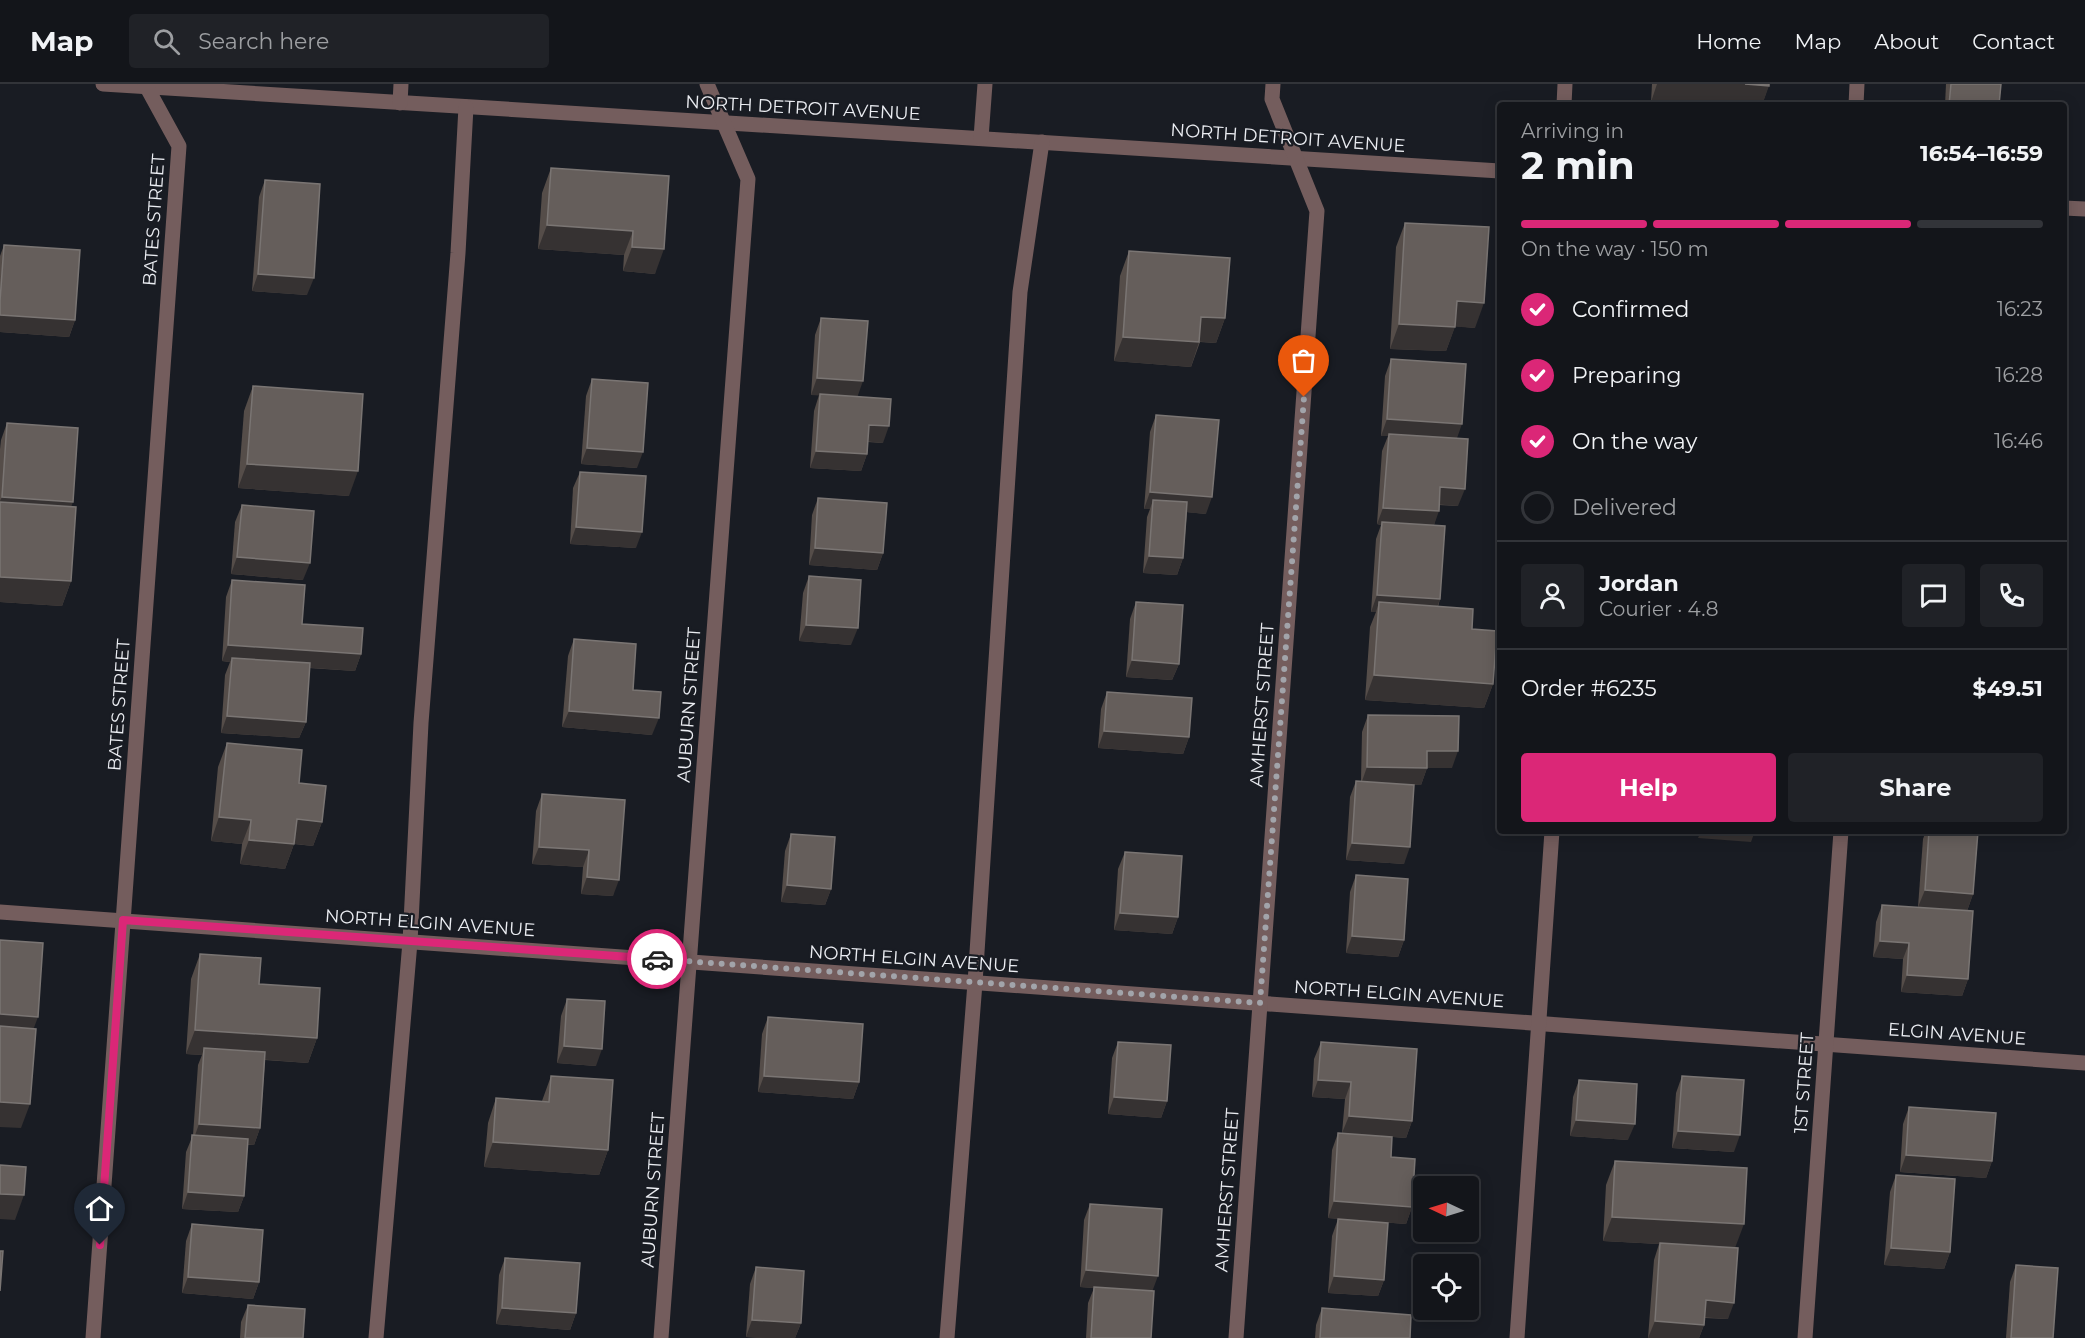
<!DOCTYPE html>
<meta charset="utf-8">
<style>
body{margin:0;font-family:Montserrat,sans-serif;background:#202227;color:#f1f3f6;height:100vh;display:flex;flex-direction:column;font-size:22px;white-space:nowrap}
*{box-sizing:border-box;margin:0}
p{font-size:20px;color:#9d9fa2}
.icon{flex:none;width:33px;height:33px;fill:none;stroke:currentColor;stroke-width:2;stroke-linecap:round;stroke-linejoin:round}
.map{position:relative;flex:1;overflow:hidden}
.side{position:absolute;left:1497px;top:18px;width:570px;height:732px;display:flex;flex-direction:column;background:#13151a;border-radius:6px;box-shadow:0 3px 15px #0003,0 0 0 2px #323439}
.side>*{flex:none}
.needle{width:39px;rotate:274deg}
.buttons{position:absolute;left:1413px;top:1092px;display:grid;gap:12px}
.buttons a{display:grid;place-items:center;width:66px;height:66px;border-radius:6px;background:#13151a;box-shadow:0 3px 15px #0003,0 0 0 2px #323439;font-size:30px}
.pin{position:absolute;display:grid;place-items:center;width:51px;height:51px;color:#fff;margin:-62px -26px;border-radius:50% 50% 50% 0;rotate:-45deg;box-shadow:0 0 6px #0007}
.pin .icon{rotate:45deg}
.courier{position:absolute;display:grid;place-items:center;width:60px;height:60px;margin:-30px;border:4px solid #db2777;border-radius:50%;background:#fff;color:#222;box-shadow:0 2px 8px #0007}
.summary em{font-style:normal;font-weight:700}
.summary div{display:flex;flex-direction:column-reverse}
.summary{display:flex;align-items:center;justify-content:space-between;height:102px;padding:0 24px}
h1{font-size:39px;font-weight:700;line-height:45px}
.bar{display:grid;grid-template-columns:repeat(4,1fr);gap:9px 6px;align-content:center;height:72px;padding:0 24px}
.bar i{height:8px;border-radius:4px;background:#323439}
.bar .current{background:#db2777}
.bar p{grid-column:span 4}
.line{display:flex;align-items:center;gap:15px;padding:0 24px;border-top:2px solid #323439}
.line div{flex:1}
.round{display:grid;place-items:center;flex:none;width:63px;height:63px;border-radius:6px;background:#202227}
ol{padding:0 24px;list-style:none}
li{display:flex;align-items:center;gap:18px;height:66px}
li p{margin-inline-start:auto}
li .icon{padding:6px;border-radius:50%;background:#db2777;color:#fff;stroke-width:4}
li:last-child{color:#9d9fa2}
li i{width:33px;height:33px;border:3px solid #323439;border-radius:50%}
.cta{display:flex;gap:12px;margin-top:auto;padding:12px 24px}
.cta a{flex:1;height:69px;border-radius:6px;background:#db2777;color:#fff;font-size:24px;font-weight:700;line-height:69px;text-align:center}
.cta a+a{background:#202227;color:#f1f3f6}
header{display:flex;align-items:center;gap:36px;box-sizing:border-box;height:84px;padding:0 30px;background:#13151a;border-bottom:2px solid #323439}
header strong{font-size:28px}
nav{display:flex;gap:33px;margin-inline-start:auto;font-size:21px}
.search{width:420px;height:54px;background:#202227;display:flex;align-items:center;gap:15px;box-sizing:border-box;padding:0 21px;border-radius:6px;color:#9d9fa2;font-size:22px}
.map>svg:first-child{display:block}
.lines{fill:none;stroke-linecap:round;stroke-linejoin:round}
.minor{stroke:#745d5d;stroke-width:15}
.wall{fill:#554d49}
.shaded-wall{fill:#363232}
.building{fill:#655e5b;stroke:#7a7573;stroke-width:1.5}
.done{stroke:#a2a4aa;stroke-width:6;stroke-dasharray:0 10.8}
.route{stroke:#db2777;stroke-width:8}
.labels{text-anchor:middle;stroke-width:4.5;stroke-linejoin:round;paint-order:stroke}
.street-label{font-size:18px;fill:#ebedf2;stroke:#191c23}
</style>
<header>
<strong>Map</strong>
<div class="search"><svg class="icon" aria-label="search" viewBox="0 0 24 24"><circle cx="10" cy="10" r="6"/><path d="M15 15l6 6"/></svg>Search here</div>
<nav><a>Home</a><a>Map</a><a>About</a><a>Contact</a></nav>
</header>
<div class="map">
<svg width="2085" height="1254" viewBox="0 0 2085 1254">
<rect width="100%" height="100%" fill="#191c23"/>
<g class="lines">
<g class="minor">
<path d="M103 0 1500 87"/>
<path d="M400 19 401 0"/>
<path d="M1564 21 1565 0"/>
<path d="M1856 21 1857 0"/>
<path d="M981 54 985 0"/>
<path d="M2064 124 2085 125"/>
<path d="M0 828 2085 979"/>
<path d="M93 1254 179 62 145 0"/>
<path d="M376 1254 410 858 421 639 458 169 466 23"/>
<path d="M661 1254 748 95 707 0"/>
<path d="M947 1254 975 899 1020 208 1042 58"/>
<path d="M1236 1254 1317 127 1272 15 1273 0"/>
<path d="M1517 1254 1552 747"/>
<path d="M1805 1254 1841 747"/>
</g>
</g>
<g class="wall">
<path d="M1652 0H1769L1762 21H1686L1651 18Z"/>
<path d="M1946 0H2001L1999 21H1945Z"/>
<path d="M551 84 669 92 655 190 623 187 624 171 538 165 542 109Z"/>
<path d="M265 96 307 211 252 207 259 113Z"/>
<path d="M1405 139 1475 244 1455 242 1446 267 1390 265 1396 163Z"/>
<path d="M4 161 75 236 69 253 0 248V172Z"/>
<path d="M1129 167 1225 234 1216 259 1200 258 1191 283 1114 277 1120 192Z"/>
<path d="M821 234 858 313 883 359 868 358 867 370 861 387 810 384 814 327 819 311H811L815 251Z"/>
<path d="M1391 275 1457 354 1458 422 1439 421 1434 441 1440 515 1438 523 1472 545 1493 600 1484 624 1365 616 1370 543 1376 528H1371L1376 455 1381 441 1377 440 1382 367 1388 352H1381L1385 292Z"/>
<path d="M592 295 637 384 581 380 586 312Z"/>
<path d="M253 302 349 412 238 404 244 327Z"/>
<path d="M1156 331 1206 430 1187 428 1183 474 1177 491 1143 489 1147 433 1150 425H1144L1150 348Z"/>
<path d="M7 339 71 423V497L62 522 0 518V365L1 356Z"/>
<path d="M580 388 636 464 570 460 573 404Z"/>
<path d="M818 414 883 469 877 486 809 481 812 431Z"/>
<path d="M242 421 303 496 231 490 235 438Z"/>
<path d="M809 492 851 561 799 557 803 509Z"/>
<path d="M232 496 302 540 361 570 355 587 309 584 306 638 299 654 221 649 225 591 230 578 222 577 226 513Z"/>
<path d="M1136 518 1179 580 1172 596 1126 593 1130 535Z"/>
<path d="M574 555 633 606 652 651 562 643 568 572Z"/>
<path d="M1107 608 1189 653 1183 670 1098 664 1101 625Z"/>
<path d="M1368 631 1452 684H1427L1421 701H1414L1404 780 1346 776 1350 713 1356 697H1361L1362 648Z"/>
<path d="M227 659 299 699 322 738 313 762 294 760 285 785 240 780 242 760 211 757 218 683Z"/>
<path d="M542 710 625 716 613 812 581 810 583 783 532 780 536 727Z"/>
<path d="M1926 747H1978L1973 810 1967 827 1918 823 1923 755Z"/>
<path d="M791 750 831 805 825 821 781 818 785 767Z"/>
<path d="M1125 768 1178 833 1172 850 1114 846 1118 785Z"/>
<path d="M1356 791 1404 856 1398 873 1346 869 1350 808Z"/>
<path d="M1882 821 1968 895 1962 912 1901 908 1903 875 1873 873 1876 838Z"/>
<path d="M200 870 259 900 317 954 308 979 265 976 260 1044 254 1061H247L244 1112 238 1128 182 1125 186 1068 193 1051 198 981 202 971 186 970 191 895Z"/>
<path d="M567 915 596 982 557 979 561 932Z"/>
<path d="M768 933 859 998 853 1015 758 1008 762 950Z"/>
<path d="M1118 958 1167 1017 1161 1034 1108 1030 1112 974Z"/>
<path d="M1321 958 1412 1037 1406 1054 1342 1049 1345 1015 1312 1013 1314 975Z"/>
<path d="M551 992 608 1066 599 1091 484 1083 488 1039 496 1014 542 1017Z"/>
<path d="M1682 992 1734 1068 1672 1064 1676 1009Z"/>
<path d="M1579 996 1628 1056 1570 1052 1573 1013Z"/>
<path d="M1909 1023 1992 1077 1986 1094 1900 1088 1903 1040Z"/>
<path d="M1338 1049 1391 1073 1412 1123 1406 1140 1328 1134 1332 1066Z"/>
<path d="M1615 1077 1735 1164 1728 1235 1705 1234 1704 1241 1699 1254H1648L1654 1176 1659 1160 1603 1157 1606 1101Z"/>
<path d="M1896 1091 1950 1168 1944 1185 1884 1181 1890 1108Z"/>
<path d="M1090 1120 1153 1207 1151 1254H1086L1088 1219 1094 1204 1080 1203 1084 1136Z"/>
<path d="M1338 1135 1384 1196 1378 1212 1328 1209 1332 1152Z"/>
<path d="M192 1140 259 1198 253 1215 182 1209 186 1157Z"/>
<path d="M505 1174 576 1229 570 1246 496 1240 499 1191Z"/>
<path d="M2016 1181 2053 1254H2006L2010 1198Z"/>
<path d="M756 1183 801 1239 795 1254H765L746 1253 750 1200Z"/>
<path d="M248 1221 303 1254H240L241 1238Z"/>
<path d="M1322 1224 1410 1254H1315L1316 1241Z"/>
</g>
<g class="shaded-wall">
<path d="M1657 0H1745L1769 2 1762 21H1686L1651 18Z"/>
<path d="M547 141 633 147 624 171 538 165Z"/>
<path d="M632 163 664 165 655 190 623 187Z"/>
<path d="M258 190 314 194 307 211 252 207Z"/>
<path d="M1457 217 1484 219 1475 244 1448 242Z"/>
<path d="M0 231 75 236 69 253 0 248Z"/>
<path d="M1201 233 1225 234 1216 259 1192 257Z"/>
<path d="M1399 240 1455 243 1446 267 1390 265Z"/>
<path d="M1123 253 1199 258 1191 283 1114 277Z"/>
<path d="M817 294 863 297 857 314 811 311Z"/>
<path d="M1387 335 1462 340 1456 357 1389 350 1388 352H1381Z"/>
<path d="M869 341 889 342 883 359 863 357Z"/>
<path d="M587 364 643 368 637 384 581 380Z"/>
<path d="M816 367 867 370 861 387 810 384Z"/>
<path d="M247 380 358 387 349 412 238 404Z"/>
<path d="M1440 403 1465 405 1458 422 1434 420Z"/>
<path d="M1150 408 1212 413 1206 430 1152 425 1153 416 1150 425H1144Z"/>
<path d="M2 413 73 418 67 435 0 430V417Z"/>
<path d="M1383 424 1439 427 1433 444 1382 438 1381 441 1377 440Z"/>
<path d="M576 443 642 448 636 464 570 460Z"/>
<path d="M815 464 883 469 877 486 809 481Z"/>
<path d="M1149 472 1183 474 1177 491 1143 489Z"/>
<path d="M237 473 310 479 303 496 231 490Z"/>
<path d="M0 493 71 497 62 522 0 518Z"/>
<path d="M1377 511 1440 515 1434 532 1379 518 1376 528H1371Z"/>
<path d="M806 541 858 544 851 561 799 557Z"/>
<path d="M228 561 361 570 355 587 231 578 232 574 230 578 222 577Z"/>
<path d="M1132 576 1179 580 1172 596 1126 593Z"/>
<path d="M1374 591 1493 600 1484 624 1365 616Z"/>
<path d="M569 627 659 634 652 651 562 643Z"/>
<path d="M227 632 306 638 299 654 221 649Z"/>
<path d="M1104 647 1189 653 1183 670 1098 664Z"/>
<path d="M1427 667H1458L1452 684H1421Z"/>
<path d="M1367 683 1427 684 1421 701 1361 700Z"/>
<path d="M219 733 251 736 242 760 211 757Z"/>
<path d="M297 735 322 738 313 762 288 759Z"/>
<path d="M1701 747H1755L1751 758 1698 754Z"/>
<path d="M249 756 294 760 285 785 240 780Z"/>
<path d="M1352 759 1410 763 1404 780 1346 776Z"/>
<path d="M539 763 589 766 583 783 532 780Z"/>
<path d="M587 793 619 796 613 812 581 810Z"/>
<path d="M787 801 831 805 825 821 781 818Z"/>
<path d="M1925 806 1973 810 1967 827 1918 823Z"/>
<path d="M1120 829 1178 833 1172 850 1114 846Z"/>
<path d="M1352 852 1404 856 1398 873 1346 869Z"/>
<path d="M1880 857 1909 859 1903 875 1873 873Z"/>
<path d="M1907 891 1968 895 1962 912 1901 908Z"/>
<path d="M0 930 38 933 29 957 0 955Z"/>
<path d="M195 946 317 954 308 979 204 971V964L202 971 186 970Z"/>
<path d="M564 962 602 965 596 982 557 979Z"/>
<path d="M764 992 859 998 853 1015 758 1008Z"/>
<path d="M1318 996 1351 998 1345 1015 1312 1013Z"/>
<path d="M1114 1013 1167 1017 1161 1034 1108 1030Z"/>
<path d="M0 1018 30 1020 21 1044 0 1043Z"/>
<path d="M1349 1032 1412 1037 1406 1054 1342 1049Z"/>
<path d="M1576 1036 1635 1040 1628 1056 1570 1052Z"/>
<path d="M199 1040 260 1044 254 1061 193 1057Z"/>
<path d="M1678 1047 1740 1051 1734 1068 1672 1064Z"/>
<path d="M493 1058 608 1066 599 1091 484 1083Z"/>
<path d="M1906 1071 1992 1077 1986 1094 1900 1088Z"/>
<path d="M188 1108 244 1112 238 1128 182 1125Z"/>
<path d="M0 1110 24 1111 15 1136 0 1135Z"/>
<path d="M1334 1117 1412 1123 1406 1140 1328 1134Z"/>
<path d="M1612 1133 1744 1140 1735 1164 1603 1157Z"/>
<path d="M1891 1164 1950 1168 1944 1185 1884 1181Z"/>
<path d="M1086 1186 1158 1192 1152 1208 1080 1203Z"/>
<path d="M1334 1192 1384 1196 1378 1212 1328 1209Z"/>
<path d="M188 1193 259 1198 253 1215 182 1209Z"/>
<path d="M1706 1216 1734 1219 1728 1235 1700 1233Z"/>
<path d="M502 1224 576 1229 570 1246 496 1240Z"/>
<path d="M752 1236 801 1239 795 1254H765L746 1253Z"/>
<path d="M1655 1237 1704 1241 1699 1254H1648Z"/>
</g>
<g class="building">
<path d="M1745 0H1769V2Z"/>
<path d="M1951 0H2001L1999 21H1949Z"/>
<path d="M551 84 669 92 664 165 632 163 633 147 547 141Z"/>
<path d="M265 96 320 100 314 194 258 190Z"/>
<path d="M1405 139 1489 143 1484 219 1457 217 1455 243 1399 240Z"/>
<path d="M4 161 80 166 75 236 0 231V217Z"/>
<path d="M1129 167 1230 174 1225 234 1201 233 1199 258 1123 253Z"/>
<path d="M821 234 868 237 863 297 817 294Z"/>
<path d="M1391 275 1466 280 1462 340 1387 335Z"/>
<path d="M592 295 648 299 643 368 587 364Z"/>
<path d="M253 302 363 310 358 387 247 380Z"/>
<path d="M820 310 891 315 889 342 869 341 867 370 816 367Z"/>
<path d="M1156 331 1219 336 1212 413 1150 408Z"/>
<path d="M7 339 78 344 73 418 2 413Z"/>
<path d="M1389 350 1468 355 1465 405 1440 403 1439 427 1383 424Z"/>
<path d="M580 388 646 392 642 448 576 443Z"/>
<path d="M818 414 887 419 883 469 815 464Z"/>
<path d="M1153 416 1187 418 1183 474 1149 472Z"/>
<path d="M0 418 76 423 71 497 0 493Z"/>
<path d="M242 421 314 427 310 479 237 473Z"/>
<path d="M1382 438 1445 442 1440 515 1377 511Z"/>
<path d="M809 492 861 496 858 544 806 541Z"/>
<path d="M232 496 305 501 302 540 363 544 361 570 228 561Z"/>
<path d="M1136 518 1183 521 1179 580 1132 576Z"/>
<path d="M1379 518 1473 525 1472 545 1497 547 1493 600 1374 591Z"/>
<path d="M574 555 636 560 633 606 661 608 659 634 569 627Z"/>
<path d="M232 574 310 579 306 638 227 632Z"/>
<path d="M1107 608 1192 614 1189 653 1104 647Z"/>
<path d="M1368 631 1459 632 1458 667H1427V684L1367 683Z"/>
<path d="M227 659 302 666 299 699 326 702 322 738 297 735 294 760 249 756 251 736 219 733Z"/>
<path d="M1356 697 1414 701 1410 763 1352 759Z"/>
<path d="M542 710 625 716 619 796 587 793 589 766 539 763Z"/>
<path d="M1929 747H1978L1973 810 1925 806Z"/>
<path d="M791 750 835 753 831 805 787 801Z"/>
<path d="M1125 768 1182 772 1178 833 1120 829Z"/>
<path d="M1356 791 1408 795 1404 856 1352 852Z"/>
<path d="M1882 821 1973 827 1968 895 1907 891 1909 859 1880 857Z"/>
<path d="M0 856 43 859 38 933 0 930Z"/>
<path d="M200 870 261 874 259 900 320 904 317 954 195 946Z"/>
<path d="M567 915 605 917 602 965 564 962Z"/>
<path d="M768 933 863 940 859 998 764 992Z"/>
<path d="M0 942 36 945 30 1020 0 1018Z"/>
<path d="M1118 958 1171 961 1167 1017 1114 1013Z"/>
<path d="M1321 958 1417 965 1412 1037 1349 1032 1351 998 1318 996Z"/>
<path d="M204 964 265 968 260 1044 199 1040Z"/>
<path d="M551 992 613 996 608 1066 493 1058 496 1014 549 1018Z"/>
<path d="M1682 992 1744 996 1740 1051 1678 1047Z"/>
<path d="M1579 996 1637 1000 1635 1040 1576 1036Z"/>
<path d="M1909 1023 1996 1029 1992 1077 1906 1071Z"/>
<path d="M1338 1049 1392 1053 1391 1073 1415 1075 1412 1123 1334 1117Z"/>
<path d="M192 1051 248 1055 244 1112 188 1108Z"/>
<path d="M1615 1077 1747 1084 1744 1140 1612 1133Z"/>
<path d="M0 1081 26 1083 24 1111 0 1110Z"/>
<path d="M1896 1091 1955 1095 1950 1168 1891 1164Z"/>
<path d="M1090 1120 1162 1125 1158 1192 1086 1186Z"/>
<path d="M1338 1135 1388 1139 1384 1196 1334 1192Z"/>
<path d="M192 1140 263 1146 259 1198 188 1193Z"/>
<path d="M1660 1159 1738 1164 1734 1219 1706 1216 1704 1241 1655 1237Z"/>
<path d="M0 1167H3L0 1207Z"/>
<path d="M505 1174 580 1179 576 1229 502 1224Z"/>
<path d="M2016 1181 2058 1184 2053 1254H2011Z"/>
<path d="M756 1183 804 1187 801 1239 752 1236Z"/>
<path d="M1094 1203 1154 1207 1151 1254H1091Z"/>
<path d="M248 1221 305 1225 303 1254H245Z"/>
<path d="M1322 1224 1411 1231 1410 1254H1320Z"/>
</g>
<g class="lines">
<path class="done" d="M657 875 1260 919 1304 313"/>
<path class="route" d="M100 1161 123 836 657 875"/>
</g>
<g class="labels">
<g class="street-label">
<text transform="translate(803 24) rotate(3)" y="6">NORTH DETROIT AVENUE</text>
<text transform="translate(1288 54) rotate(4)" y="6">NORTH DETROIT AVENUE</text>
<text transform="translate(154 136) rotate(-86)" y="6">BATES STREET</text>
<text transform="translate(119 621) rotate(-86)" y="6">BATES STREET</text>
<text transform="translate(689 621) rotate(-86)" y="6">AUBURN STREET</text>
<text transform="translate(1262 621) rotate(-86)" y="6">AMHERST STREET</text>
<text transform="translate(430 839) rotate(4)" y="6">NORTH ELGIN AVENUE</text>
<text transform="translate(914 875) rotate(4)" y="6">NORTH ELGIN AVENUE</text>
<text transform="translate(1399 910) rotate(4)" y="6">NORTH ELGIN AVENUE</text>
<text transform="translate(1957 950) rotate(4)" y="6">ELGIN AVENUE</text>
<text transform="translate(1804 999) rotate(-86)" y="6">1ST STREET</text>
<text transform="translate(653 1106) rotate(-86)" y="6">AUBURN STREET</text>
<text transform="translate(1227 1106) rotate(-86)" y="6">AMHERST STREET</text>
</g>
</g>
</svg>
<div class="buttons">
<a><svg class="needle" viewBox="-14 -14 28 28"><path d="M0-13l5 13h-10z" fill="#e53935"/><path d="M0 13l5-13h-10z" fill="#9d9fa2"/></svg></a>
<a><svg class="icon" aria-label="locate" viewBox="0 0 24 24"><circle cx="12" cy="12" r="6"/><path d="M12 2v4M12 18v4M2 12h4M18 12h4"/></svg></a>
</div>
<div class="pin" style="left:1304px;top:313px;background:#ea580c"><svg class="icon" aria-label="bag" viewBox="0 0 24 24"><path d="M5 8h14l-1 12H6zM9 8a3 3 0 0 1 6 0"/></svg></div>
<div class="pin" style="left:100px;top:1161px;background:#1f2937"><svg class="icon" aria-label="home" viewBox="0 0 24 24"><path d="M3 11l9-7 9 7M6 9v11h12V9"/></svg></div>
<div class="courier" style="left:657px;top:875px"><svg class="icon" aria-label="car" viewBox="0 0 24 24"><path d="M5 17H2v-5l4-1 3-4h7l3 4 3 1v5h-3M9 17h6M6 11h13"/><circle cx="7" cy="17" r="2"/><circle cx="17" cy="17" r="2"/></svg></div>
<section class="side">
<div class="summary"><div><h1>2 min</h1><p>Arriving in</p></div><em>16:54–16:59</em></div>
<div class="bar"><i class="current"></i><i class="current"></i><i class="current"></i><i></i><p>On the way · 150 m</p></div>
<ol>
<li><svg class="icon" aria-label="check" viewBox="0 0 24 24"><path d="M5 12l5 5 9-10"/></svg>Confirmed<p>16:23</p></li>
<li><svg class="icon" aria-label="check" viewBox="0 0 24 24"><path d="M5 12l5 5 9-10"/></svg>Preparing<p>16:28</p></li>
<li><svg class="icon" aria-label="check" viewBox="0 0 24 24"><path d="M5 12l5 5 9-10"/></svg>On the way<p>16:46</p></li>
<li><i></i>Delivered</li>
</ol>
<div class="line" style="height:108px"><a class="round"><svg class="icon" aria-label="person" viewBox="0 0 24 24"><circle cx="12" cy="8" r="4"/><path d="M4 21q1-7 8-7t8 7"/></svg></a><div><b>Jordan</b><p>Courier · 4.8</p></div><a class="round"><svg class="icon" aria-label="chat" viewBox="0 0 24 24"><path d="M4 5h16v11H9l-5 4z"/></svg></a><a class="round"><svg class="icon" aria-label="phone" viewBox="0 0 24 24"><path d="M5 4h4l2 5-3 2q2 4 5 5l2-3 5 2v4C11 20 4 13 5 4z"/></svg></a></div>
<div class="line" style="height:78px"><div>Order #6235</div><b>$49.51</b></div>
<div class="cta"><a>Help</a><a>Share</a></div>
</section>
</div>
